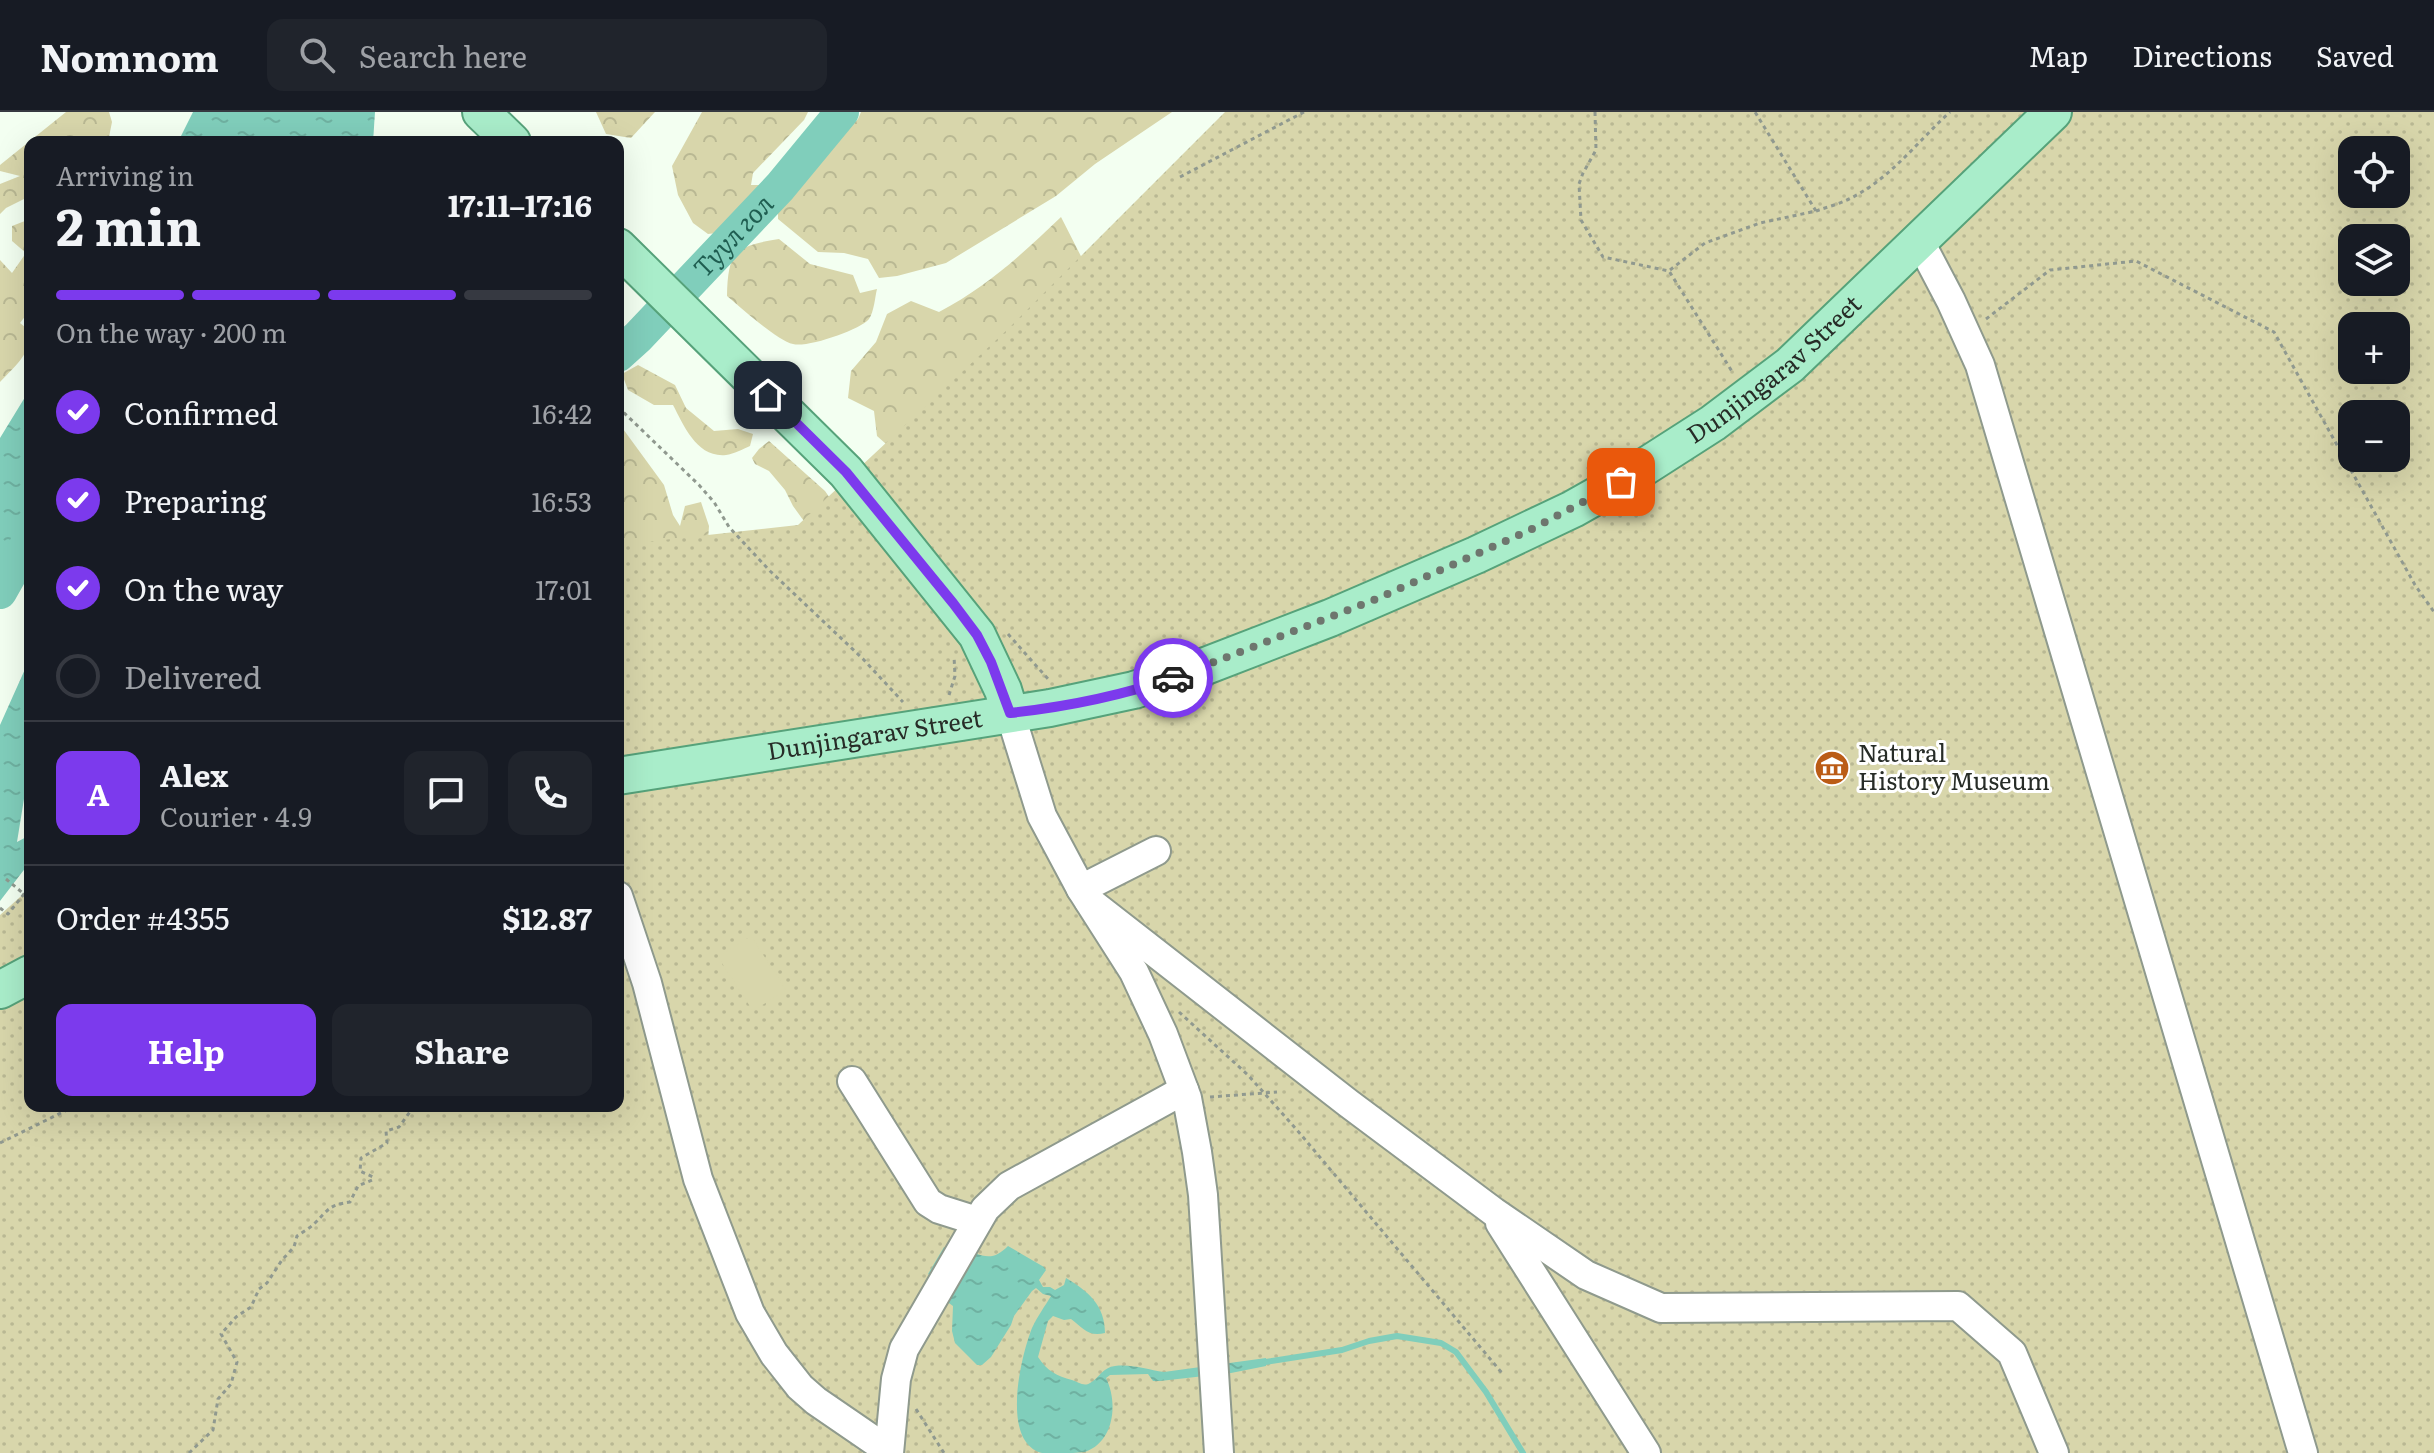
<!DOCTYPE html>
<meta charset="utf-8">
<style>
body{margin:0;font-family:Literata,serif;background:#20242c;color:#f1f3f6;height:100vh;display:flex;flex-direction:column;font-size:30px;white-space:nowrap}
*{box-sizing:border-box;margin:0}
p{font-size:26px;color:#9ea1a6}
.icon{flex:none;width:44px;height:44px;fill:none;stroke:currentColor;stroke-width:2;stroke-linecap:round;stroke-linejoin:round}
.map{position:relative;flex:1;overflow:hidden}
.drawer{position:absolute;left:24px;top:24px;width:600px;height:976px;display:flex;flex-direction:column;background:#171b24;border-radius:16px;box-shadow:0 8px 32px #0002}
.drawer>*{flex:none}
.buttons{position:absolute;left:2338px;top:24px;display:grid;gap:16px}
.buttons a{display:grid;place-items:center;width:72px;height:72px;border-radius:16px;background:#171b24;box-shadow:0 8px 32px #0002;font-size:40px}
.pin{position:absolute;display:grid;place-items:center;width:68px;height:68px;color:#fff;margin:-34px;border-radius:16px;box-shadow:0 4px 12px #0006}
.courier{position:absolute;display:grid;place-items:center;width:80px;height:80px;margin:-40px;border:6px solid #7c3aed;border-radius:50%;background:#fff;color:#222;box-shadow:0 2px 10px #0007}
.head em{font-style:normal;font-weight:700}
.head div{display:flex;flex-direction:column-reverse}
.head{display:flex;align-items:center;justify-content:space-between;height:136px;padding:0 32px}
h1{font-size:52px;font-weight:700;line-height:60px}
.bar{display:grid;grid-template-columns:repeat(4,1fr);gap:12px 8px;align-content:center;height:96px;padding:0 32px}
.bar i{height:10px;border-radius:6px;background:#363941}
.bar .on{background:#7c3aed}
.bar p{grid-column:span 4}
.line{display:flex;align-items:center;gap:20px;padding:0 32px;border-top:2px solid #363941}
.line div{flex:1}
.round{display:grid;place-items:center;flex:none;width:84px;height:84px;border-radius:16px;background:#20242c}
ol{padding:0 32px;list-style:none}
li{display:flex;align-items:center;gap:24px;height:88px}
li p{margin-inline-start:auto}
li .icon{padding:8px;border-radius:50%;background:#7c3aed;color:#fff;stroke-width:4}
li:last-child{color:#9ea1a6}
li i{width:44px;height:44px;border:4px solid #363941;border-radius:50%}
.cta{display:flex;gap:16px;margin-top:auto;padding:16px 32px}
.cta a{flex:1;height:92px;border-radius:16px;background:#7c3aed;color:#fff;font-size:32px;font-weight:700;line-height:92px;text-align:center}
.cta a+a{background:#20242c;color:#f1f3f6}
header{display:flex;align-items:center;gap:48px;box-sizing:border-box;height:112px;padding:0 40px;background:#171b24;border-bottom:2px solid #363941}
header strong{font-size:38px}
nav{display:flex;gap:44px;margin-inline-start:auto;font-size:28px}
.search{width:560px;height:72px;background:#20242c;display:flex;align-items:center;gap:20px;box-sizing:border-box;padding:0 28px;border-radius:16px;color:#9ea1a6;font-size:30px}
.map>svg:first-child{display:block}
.forest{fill:url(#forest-crowns)}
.park{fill:url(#park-dots);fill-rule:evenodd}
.pitch{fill:#d8d6ab}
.water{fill:url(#water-ripples)}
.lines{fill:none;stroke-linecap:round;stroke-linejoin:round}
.stream{stroke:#80cebb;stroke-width:6}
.river{stroke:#80cebb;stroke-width:34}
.minor-casing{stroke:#8f9a8d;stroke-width:32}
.major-casing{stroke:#56a27a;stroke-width:40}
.path{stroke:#90998f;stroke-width:3;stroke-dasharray:4 4;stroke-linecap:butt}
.minor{stroke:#fff;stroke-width:28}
.major{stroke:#a9edca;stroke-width:36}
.done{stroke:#6e766e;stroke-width:8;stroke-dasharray:0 14.4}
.route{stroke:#7c3aed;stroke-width:10}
.labels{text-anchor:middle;stroke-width:6;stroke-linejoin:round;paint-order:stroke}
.street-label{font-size:24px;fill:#272c27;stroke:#fff}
.poi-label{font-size:24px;fill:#272c27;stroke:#fff;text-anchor:start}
.water-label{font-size:26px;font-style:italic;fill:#1f5e51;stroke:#fff}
</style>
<header>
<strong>Nomnom</strong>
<div class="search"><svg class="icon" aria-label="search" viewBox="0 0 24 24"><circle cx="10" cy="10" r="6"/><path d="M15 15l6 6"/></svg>Search here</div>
<nav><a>Map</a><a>Directions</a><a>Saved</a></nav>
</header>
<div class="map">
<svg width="2434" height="1341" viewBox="0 0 2434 1341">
<defs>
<pattern id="forest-crowns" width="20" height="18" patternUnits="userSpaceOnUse" patternTransform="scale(2)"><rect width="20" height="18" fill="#d8d6ab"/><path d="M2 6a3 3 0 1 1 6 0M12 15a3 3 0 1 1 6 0" fill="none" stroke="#b9b893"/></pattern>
<pattern id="park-dots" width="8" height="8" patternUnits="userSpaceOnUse" patternTransform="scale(2)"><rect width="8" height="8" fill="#d8d6ab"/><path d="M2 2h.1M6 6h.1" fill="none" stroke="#b9b893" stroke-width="1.8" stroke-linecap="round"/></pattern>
<pattern id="water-ripples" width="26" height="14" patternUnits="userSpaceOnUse" patternTransform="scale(2)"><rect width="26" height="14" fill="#80cebb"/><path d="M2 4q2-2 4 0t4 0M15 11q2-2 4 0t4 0" fill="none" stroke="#6fb1a1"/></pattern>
</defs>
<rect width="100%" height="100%" fill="#f3fff1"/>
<g class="forest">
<path d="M66 0H109L112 10 108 30H30V84L6 96 0 102V72L20 64 0 59V53Z"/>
<path d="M596 0H655L631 26 606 22Z"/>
<path d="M702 0H808L804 8 753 61 751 73H770L765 87 756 96 725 120 708 122 693 111 678 83 672 54Z"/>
<path d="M861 0H1172L1095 52 1056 84 946 151 897 164 879 166 868 147 844 141 818 140 778 107V95L821 45 858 7Z"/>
<path d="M1061 105 1221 419 904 348 877 324 874 299 848 286 851 259 876 230 887 202 911 189 939 200C988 174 1021 143 1061 105Z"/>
<path d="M30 107V198L20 211 30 219C30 243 16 253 0 270V148L12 161 26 141 12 129V114Z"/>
<path d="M779 127 810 152 853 163 860 181 877 177C875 185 874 200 869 207 860 218 807 236 793 232 777 228 741 196 727 184 728 139 735 134 779 127Z"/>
<path d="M638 253 675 273 686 296 714 319 738 317 753 322 750 334C743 337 734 342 726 343 697 346 684 314 673 293H654L628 278 622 262Z"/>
<path d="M618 310 664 373 673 403 680 414 685 394 701 390 709 414 707 445 618 495Z"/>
<path d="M769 329 825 379 845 408 814 423 793 394 785 378 769 359 755 352 752 346 759 337Z"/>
</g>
<path class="park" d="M1225 0H2434V1341H0V803L30 776V994H618V433L798 413 1008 217ZM2352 38H2396V82H2352ZM2352 126H2396V170H2352ZM2352 214H2396V258H2352ZM2352 302H2396V346H2352Z"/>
<path class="pitch" d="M751 824 786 878 753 899 718 845Z"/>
<g class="water">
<path d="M193 0H375L373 30H178Z"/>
<path d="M30 277V472L3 461 0 466V326Z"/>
<path d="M30 546V650L17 730 30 723V750L0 789V613Z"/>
<path d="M1008 1134 1044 1155 1046 1158 1039 1168 1043 1175H1050L1055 1178 1064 1173 1066 1166C1088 1179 1105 1193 1105 1221 1088 1225 1083 1216 1071 1207L1064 1208 1053 1204 1048 1209 1038 1245C1047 1259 1057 1264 1072 1268 1078 1270 1084 1275 1090 1271 1099 1266 1103 1255 1115 1254 1132 1252 1148 1258 1164 1260L1266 1246V1254L1231 1261 1160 1269H1153L1148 1262 1110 1263 1106 1266C1118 1290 1115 1329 1085 1340 1078 1341 1068 1341 1060 1341 1055 1341 1047 1341 1042 1341 1000 1330 1021 1244 1032 1216 1037 1205 1045 1194 1051 1184L1043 1182 1036 1176 1032 1179 1014 1204 1011 1213 991 1245 982 1253H977L955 1231 952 1219 953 1194 946 1189 951 1177 928 1162 944 1135 966 1149 975 1141C989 1147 997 1145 1008 1134Z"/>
</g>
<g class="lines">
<path class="stream" d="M1259 1251 1342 1238 1369 1229 1397 1224 1441 1231 1456 1240 1486 1280 1523 1341"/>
<g class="river">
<path id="s1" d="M618 243 638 225 780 75 842 0"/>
<path d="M0 480 30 427"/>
</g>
<defs>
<g id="minor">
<path d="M1920 130 1951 189 1980 253 2303 1341"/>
<path d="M1010 601 1042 704 1081 777 1134 860 1163 922 1187 986 1197 1040 1203 1083 1219 1341"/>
<path d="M1081 777 1156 739"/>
<path d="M618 784 647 871 698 1067 750 1201 774 1242 800 1275 816 1289 889 1339"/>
<path d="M1089 789 1348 991 1494 1100 1586 1163 1661 1196 1958 1194 2012 1241 2054 1341"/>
<path d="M852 969 928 1090 939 1097 977 1109"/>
<path d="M1500 1111 1646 1341"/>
<path d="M889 1341 896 1267 904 1237 985 1097 1009 1074 1184 978"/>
</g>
<g id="major">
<path d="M481 0 512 30"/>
<path d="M618 135 846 360 977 523 1003 578 1010 601"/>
<path id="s2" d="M618 664 1050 596 1134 578 1190 560 1330 506 1476 443 1573 397 1621 370 1713 311 1790 253 2053 0"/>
<path d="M0 878 30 862"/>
</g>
</defs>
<use href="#minor" class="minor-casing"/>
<use href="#major" class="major-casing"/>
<g class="path">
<path d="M1595 0 1596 38 1583 61 1579 72 1581 108 1603 145 1669 159 1733 261"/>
<path d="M1180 65 1304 0"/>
<path d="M1816 99C1827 95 1840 92 1851 86 1891 66 1918 29 1950 0"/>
<path d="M1670 158 1705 131 1760 111 1816 99 1755 0"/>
<path d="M1986 207 2050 158 2136 149 2274 220 2415 473 2434 500"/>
<path d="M618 295 699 373 714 390 729 415 770 459 863 547 903 590"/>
<path d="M1008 522 1048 567"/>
<path d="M949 583 955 564 954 544"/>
<path d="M6 767 24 782"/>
<path d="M0 796 8 802 24 782 30 778"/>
<path d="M1179 900 1248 963 1297 1018 1502 1261"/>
<path d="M1210 985 1277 980"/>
<path d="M0 1031 75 994"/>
<path d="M916 1297 944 1341"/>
<path d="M189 1341 213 1318 218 1287 231 1272 237 1250 221 1222 236 1205 251 1195 259 1177 267 1171 282 1148 294 1135 297 1124C303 1120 310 1116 315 1111 329 1097 329 1093 350 1090L358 1074 372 1068 373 1065 360 1059 361 1046 387 1031 386 1019 399 1015 414 994"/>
</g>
<use href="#minor" class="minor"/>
<use href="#major" class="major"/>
</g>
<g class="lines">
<path class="done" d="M1173 566 1374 488 1530 418 1621 370"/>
<path class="route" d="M768 283 846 360 953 491 977 523 991 550 1010 601C1065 595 1120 584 1173 566"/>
</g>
<defs>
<symbol id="museum-disc" viewBox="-11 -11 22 22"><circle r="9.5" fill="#bb5c16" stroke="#fff"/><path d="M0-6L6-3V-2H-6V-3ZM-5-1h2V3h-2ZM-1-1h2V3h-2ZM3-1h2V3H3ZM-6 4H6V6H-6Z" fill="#fff"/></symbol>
</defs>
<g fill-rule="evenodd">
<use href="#museum-disc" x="1812" y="636" width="40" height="40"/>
</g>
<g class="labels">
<g class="street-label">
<text dy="8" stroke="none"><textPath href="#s2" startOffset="1244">Dunjingarav Street</textPath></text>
<text dy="8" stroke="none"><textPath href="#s2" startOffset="260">Dunjingarav Street</textPath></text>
</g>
<g class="poi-label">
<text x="1858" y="650">Natural<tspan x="1858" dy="28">History Museum</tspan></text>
</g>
<g class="water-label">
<text dy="9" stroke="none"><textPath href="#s1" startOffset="166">Туул гол</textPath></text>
</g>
</g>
</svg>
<div class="buttons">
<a><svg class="icon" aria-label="locate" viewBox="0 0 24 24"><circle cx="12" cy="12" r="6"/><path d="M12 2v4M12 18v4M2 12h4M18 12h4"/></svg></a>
<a><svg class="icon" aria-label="layers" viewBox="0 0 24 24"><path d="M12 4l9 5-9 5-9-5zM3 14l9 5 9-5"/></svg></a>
<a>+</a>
<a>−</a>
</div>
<div class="pin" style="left:1621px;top:370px;background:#ea580c"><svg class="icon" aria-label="bag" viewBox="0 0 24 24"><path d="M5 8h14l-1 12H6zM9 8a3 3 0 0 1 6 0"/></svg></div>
<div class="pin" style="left:768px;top:283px;background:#1f2937"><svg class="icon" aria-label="home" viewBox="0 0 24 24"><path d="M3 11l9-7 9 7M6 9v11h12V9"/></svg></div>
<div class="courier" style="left:1173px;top:566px"><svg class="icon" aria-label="car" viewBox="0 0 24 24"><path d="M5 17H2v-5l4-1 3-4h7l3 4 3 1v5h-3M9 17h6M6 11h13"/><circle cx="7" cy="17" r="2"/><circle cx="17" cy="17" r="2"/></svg></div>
<section class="drawer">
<div class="head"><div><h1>2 min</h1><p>Arriving in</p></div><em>17:11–17:16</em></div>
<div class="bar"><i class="on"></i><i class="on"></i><i class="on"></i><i></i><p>On the way · 200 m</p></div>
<ol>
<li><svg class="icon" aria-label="check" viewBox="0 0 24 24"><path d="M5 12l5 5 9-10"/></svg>Confirmed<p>16:42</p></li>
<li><svg class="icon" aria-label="check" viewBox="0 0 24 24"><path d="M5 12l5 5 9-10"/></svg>Preparing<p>16:53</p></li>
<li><svg class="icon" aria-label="check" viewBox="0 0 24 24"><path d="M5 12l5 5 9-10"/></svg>On the way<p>17:01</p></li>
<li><i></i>Delivered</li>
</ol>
<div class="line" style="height:144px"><b class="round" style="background:#7c3aed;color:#fff">A</b><div><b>Alex</b><p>Courier · 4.9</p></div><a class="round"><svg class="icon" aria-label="chat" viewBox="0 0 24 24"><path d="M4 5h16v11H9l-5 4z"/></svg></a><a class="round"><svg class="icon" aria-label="phone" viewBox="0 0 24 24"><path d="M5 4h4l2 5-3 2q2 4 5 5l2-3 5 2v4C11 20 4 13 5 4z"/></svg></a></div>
<div class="line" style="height:104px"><div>Order #4355</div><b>$12.87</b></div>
<div class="cta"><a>Help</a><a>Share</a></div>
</section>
</div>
